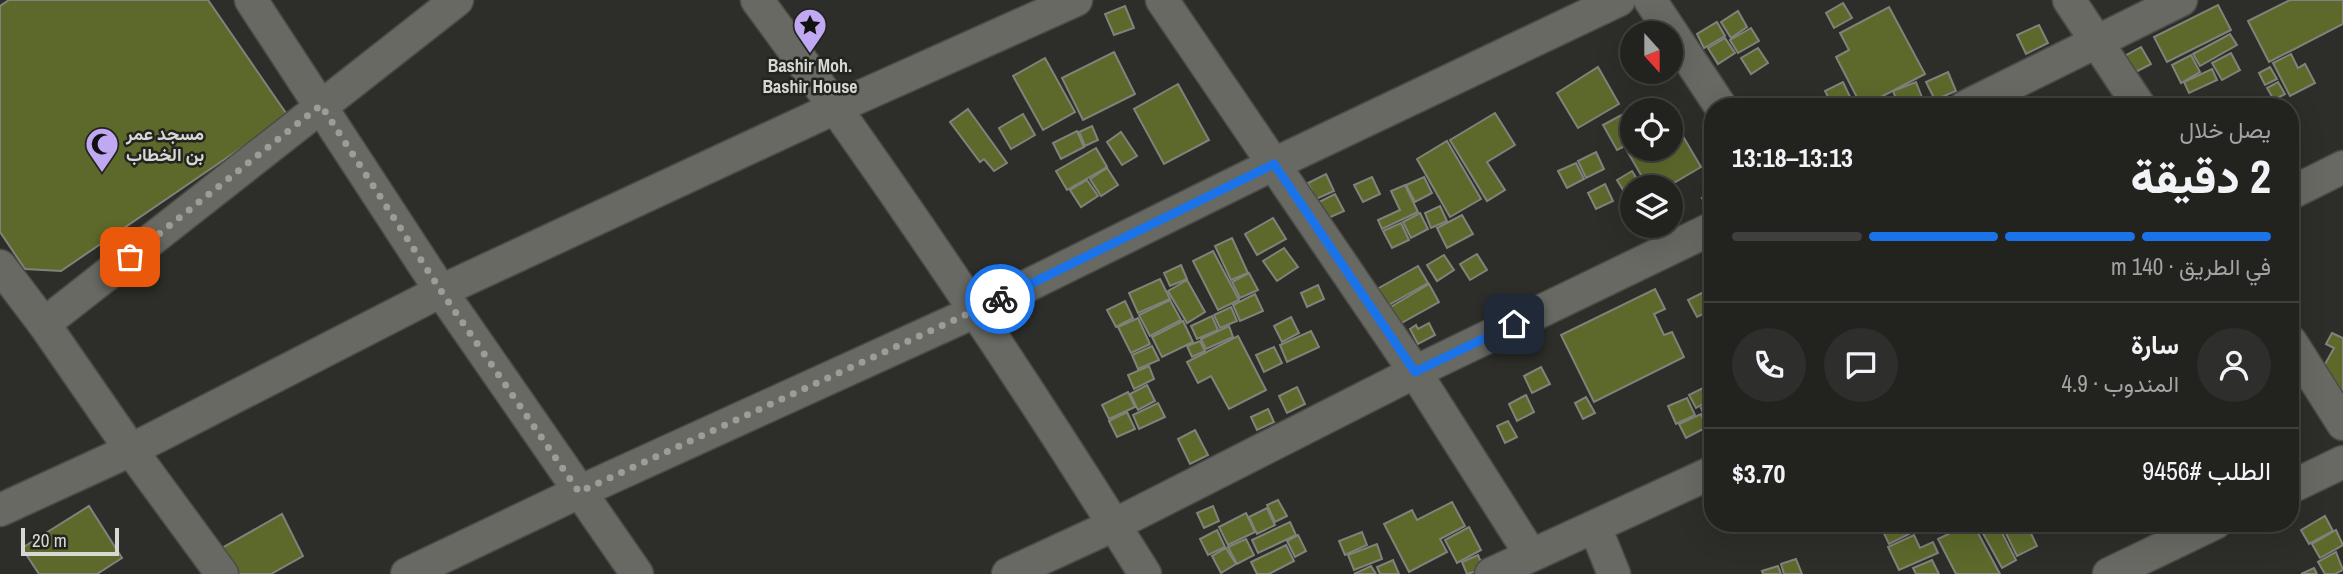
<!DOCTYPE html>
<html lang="ar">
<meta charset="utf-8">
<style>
body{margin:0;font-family:"Archivo Narrow",Vazirmatn,sans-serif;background:#2e2f2c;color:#f1f3f6;direction:rtl;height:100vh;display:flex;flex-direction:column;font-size:26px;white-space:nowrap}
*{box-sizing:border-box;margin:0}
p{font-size:23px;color:#a2a4a4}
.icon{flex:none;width:38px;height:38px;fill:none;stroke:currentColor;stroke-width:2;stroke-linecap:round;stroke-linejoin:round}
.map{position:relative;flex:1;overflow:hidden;direction:ltr}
.panel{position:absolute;left:1704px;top:98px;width:595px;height:434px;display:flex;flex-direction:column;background:#22221f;border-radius:28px;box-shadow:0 7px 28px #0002,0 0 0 2px #3f3f3d;direction:rtl}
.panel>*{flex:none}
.needle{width:46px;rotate:159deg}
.fabs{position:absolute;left:1620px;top:21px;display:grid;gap:14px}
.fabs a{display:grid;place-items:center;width:63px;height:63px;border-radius:50%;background:#22221f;box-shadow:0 7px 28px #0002,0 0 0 2px #3f3f3d;font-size:35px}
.scale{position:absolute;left:21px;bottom:18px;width:98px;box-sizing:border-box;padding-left:7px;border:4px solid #d7d8d4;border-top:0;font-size:19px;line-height:24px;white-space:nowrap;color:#d7d8d4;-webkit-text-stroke:5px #23241f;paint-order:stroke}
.pin{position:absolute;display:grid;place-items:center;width:60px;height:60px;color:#fff;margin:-30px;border-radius:14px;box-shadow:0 4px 10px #0006}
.courier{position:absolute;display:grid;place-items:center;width:70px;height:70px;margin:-35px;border:5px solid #1a73e8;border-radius:50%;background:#fff;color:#222;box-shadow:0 2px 9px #0007}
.head em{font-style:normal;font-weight:800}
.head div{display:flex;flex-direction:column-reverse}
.head{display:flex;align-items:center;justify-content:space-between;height:119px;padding:0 28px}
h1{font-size:46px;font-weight:800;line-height:52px}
.bar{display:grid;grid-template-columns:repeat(4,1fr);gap:10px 7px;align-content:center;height:84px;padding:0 28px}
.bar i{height:9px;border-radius:5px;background:#3f3f3d}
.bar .on{background:#1a73e8}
.bar p{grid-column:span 4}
.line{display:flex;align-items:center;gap:18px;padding:0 28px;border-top:2px solid #3f3f3d}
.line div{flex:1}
.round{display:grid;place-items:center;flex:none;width:74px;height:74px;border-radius:37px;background:#2e2f2c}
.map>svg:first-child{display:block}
.building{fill:#5c692b;stroke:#81827c;stroke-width:2}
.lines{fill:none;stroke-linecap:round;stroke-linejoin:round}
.minor-casing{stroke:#4b4c48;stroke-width:35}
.minor{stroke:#686963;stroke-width:32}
.done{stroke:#9c9c98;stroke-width:7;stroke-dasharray:0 12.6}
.route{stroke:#1a73e8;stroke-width:9}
.labels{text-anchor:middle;stroke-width:5;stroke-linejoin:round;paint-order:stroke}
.poi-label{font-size:18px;font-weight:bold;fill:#d7d8d4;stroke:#23241f}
</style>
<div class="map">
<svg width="2343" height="574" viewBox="0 0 2343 574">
<rect width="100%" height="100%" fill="#2d2e29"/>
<g class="building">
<path d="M9 0H208L288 116 61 271 25 269 0 232V6Z"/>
<path d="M2290 0H2343V24L2269 62 2248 21Z"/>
<path d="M1843 3 1852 18 1834 28 1826 13Z"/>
<path d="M2218 5 2231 30 2167 62 2154 37Z"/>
<path d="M1125 6 1134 28 1114 35 1105 14Z"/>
<path d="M1889 7 1925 74 1862 107 1836 57 1849 50 1840 33Z"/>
<path d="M1738 11 1747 27 1731 38 1721 22Z"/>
<path d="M1717 22 1725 36 1704 48 1697 34Z"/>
<path d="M2039 25 2048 43 2026 54 2017 35Z"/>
<path d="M1751 28 1759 41 1738 53 1730 40Z"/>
<path d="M2230 34 2237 45 2200 66 2193 54Z"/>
<path d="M1725 38 1735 53 1718 64 1708 48Z"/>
<path d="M2141 47 2151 64 2132 74 2123 57Z"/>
<path d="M1758 48 1768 63 1751 74 1741 58Z"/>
<path d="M1114 52 1135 94 1083 120 1062 78Z"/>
<path d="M2231 53 2240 70 2222 80 2212 63Z"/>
<path d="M2291 54 2298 68 2305 64 2315 83 2290 96 2273 63Z"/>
<path d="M2191 55 2200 72 2181 83 2172 65Z"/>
<path d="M1045 58 1075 112 1043 130 1013 76Z"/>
<path d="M1598 67 1619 104 1578 128 1557 93Z"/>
<path d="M2270 67 2277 79 2265 85 2259 73Z"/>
<path d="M2212 69 2217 80 2189 93 2184 82Z"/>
<path d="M1948 72 1956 91 1935 100 1926 82Z"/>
<path d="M1843 82 1851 99 1833 107 1825 91Z"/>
<path d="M1916 82 1925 105 1899 107 1893 91Z"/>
<path d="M2278 82 2285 94 2274 100 2267 88Z"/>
<path d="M1178 84 1209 140 1164 164 1134 109Z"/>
<path d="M1825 98 1830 107H1815L1813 103Z"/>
<path d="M968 109 1007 163 994 171 984 159 980 162 950 122Z"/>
<path d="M1627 112 1633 122V132L1620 138 1625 146 1617 150 1603 125Z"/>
<path d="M1495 113 1515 145 1487 162 1505 190 1487 201 1450 140Z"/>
<path d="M1023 114 1035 135 1011 149 999 128Z"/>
<path d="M1674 121 1701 167 1667 187H1648L1626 149 1633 145V149H1671V123Z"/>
<path d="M1092 126 1098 140 1085 146 1079 132Z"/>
<path d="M1077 131 1084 147 1061 159 1053 143Z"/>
<path d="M1121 132 1137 156 1122 165 1107 142Z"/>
<path d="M1447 141 1481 199 1450 217 1417 159Z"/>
<path d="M1096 148 1107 167 1067 190 1056 171Z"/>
<path d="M1596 152 1604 169 1586 178 1578 161Z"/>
<path d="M1576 163 1584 179 1567 188 1558 171Z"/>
<path d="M1107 168 1118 185 1101 196 1090 179Z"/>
<path d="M1632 171 1642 187H1633L1631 203 1617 180Z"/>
<path d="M1326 174 1334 191 1316 199 1308 183Z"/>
<path d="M1372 177 1380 194 1363 202 1354 185Z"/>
<path d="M1424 177 1432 193 1415 202 1406 185Z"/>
<path d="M1087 180 1098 196 1081 207 1070 190Z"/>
<path d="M1605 184 1613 201 1596 209 1588 193Z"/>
<path d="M1405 185 1418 212 1382 229 1378 220 1400 210 1391 191Z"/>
<path d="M1713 193V206L1708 209 1702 198Z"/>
<path d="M1335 194 1344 211 1326 219 1317 203Z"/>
<path d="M1440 206 1447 221 1431 228 1425 213Z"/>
<path d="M1420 213 1428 229 1411 238 1403 222Z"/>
<path d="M1462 215 1473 234 1447 248 1437 228Z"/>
<path d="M1273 218 1286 239 1257 255 1245 234Z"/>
<path d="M1401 223 1409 240 1392 248 1383 231Z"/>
<path d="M1232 238 1248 273 1231 280 1215 246Z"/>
<path d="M1284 248 1298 267 1277 281 1263 261Z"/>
<path d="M1213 251 1239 300 1218 310 1193 261Z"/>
<path d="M1477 254 1487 270 1470 280 1460 264Z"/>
<path d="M1444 255 1454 270 1437 281 1427 265Z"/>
<path d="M1181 265 1187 279 1170 286 1164 273Z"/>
<path d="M1418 266 1428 283 1387 306 1377 289Z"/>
<path d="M1249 273 1258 290 1240 298 1232 282Z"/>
<path d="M1160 279 1170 299 1138 313 1129 293Z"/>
<path d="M1187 280 1205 312 1187 323 1168 291Z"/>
<path d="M1429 284 1439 302 1398 325 1389 308Z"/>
<path d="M1318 285 1324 299 1307 307 1301 293Z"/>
<path d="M1655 289 1665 309 1654 314 1664 335 1672 332 1684 357 1594 402 1561 335Z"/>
<path d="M1706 291 1713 309 1697 317 1688 300Z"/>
<path d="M1255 294 1263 311 1240 321 1233 305Z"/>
<path d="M1170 300 1181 320 1150 336 1139 315Z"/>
<path d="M1125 301 1133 318 1116 327 1107 310Z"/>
<path d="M1231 307 1237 321 1220 328 1214 315Z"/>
<path d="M1212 316 1218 330 1197 339 1191 326Z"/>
<path d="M1291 317 1299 333 1282 342 1274 326Z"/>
<path d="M1138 318 1150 344 1131 353 1118 327Z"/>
<path d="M1713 320V341L1704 325Z"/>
<path d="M1183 321 1193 342 1162 357 1152 337Z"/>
<path d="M1429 323 1435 335 1418 344 1410 329 1416 325 1418 329Z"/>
<path d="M1229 326 1233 337 1206 349 1201 339Z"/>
<path d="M1311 331 1319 347 1287 362 1280 345Z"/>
<path d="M2332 333 2343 338V394L2326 384 2319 375 2334 348 2326 344Z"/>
<path d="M1238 336 1266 390 1229 409 1211 376 1198 383 1187 362Z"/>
<path d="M1200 341 1205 351 1192 357 1187 346Z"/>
<path d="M1152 346 1159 360 1138 369 1132 355Z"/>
<path d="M1274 347 1282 363 1264 372 1256 355Z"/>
<path d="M1149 366 1154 379 1134 389 1128 375Z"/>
<path d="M1541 367 1550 384 1532 393 1524 376Z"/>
<path d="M1711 384 1713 399 1696 408 1689 395Z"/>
<path d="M1147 385 1155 401 1138 410 1130 394Z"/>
<path d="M1297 387 1305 404 1287 413 1279 396Z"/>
<path d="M1128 392 1135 407 1109 419 1102 405Z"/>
<path d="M1526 395 1534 412 1517 421 1509 404Z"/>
<path d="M1586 397 1595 413 1583 419 1575 403Z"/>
<path d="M1687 398 1695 415 1676 424 1668 406Z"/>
<path d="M1158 403 1165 417 1139 429 1133 415Z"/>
<path d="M1713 403V424L1709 426 1701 408Z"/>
<path d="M1268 409 1274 422 1257 430 1251 417Z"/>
<path d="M1127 412 1135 429 1117 437 1109 421Z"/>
<path d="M1701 414 1707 427 1686 438 1679 424Z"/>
<path d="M1508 421 1517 437 1505 443 1497 426Z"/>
<path d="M1195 430 1208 455 1190 464 1178 439Z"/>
<path d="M1278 500 1287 516 1275 522 1267 505Z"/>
<path d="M1452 502 1465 526 1440 539 1447 552 1409 572 1384 524 1412 510 1417 520Z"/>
<path d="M89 506 122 558 97 574H39L22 548Z"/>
<path d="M1213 506 1219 521 1204 528 1197 513Z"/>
<path d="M1267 508 1275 525 1257 534 1249 517Z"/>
<path d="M1246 513 1255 532 1228 545 1219 527Z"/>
<path d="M282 514 303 556 271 574H236L222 548Z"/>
<path d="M2325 516 2333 531 2309 544 2301 530Z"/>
<path d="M1290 522 1296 535 1258 553 1252 540Z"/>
<path d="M1879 523H1908L1913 532 1889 544Z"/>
<path d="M1909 523H1931L1914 532Z"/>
<path d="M1988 523H1997L2016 560 2002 568 1980 528Z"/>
<path d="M2001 523H2026L2037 546 2017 556Z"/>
<path d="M2078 523H2099L2081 531Z"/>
<path d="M1969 524 1973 533 1977 531 2000 574H1956L1938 539Z"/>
<path d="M1469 527 1481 550 1457 563 1445 540Z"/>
<path d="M1217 530 1225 547 1208 555 1200 539Z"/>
<path d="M2336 530 2343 545 2320 558 2312 544Z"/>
<path d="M1362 532 1367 545 1345 555 1339 541Z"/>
<path d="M1298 535 1306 551 1295 557 1287 541Z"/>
<path d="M1914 535 1920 548 1933 542 1938 553 1899 570 1888 547Z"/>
<path d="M1246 539 1254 555 1237 564 1228 547Z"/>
<path d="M1377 544 1382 559 1354 570 1348 555Z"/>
<path d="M1286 545 1294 561 1269 574H1257L1251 562Z"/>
<path d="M1226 548 1236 564 1221 573 1212 556Z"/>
<path d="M2336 552 2343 570 2335 574H2325L2318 562Z"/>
<path d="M1478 555 1484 569 1467 574 1462 562Z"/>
<path d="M1796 559 1802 574H1784L1781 564Z"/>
<path d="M1393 560 1399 574H1380L1377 567Z"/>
<path d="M1932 560 1939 574H1916L1913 568Z"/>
<path d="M1371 566 1376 574H1354Z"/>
<path d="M1778 566 1781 574H1763L1762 571Z"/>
<path d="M2314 568 2317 574H2301Z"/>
</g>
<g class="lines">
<defs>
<g id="minor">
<path d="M251 0 441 291 637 574"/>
<path d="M757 0C894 185 1023 379 1145 574"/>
<path d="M1162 0 1415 372 1531 555"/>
<path d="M1650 0 1721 107"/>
<path d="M2069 0 2140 107"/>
<path d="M1965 107 2181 0"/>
<path d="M2291 193 2343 167"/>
<path d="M0 266 44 324 131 450 222 574"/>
<path d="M44 324 457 0"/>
<path d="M2291 342 2343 424"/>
<path d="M2291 487 2343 462"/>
<path d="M0 510 131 450 441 291 837 107 1076 0"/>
<path d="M1595 527 1614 574"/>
<path d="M407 574 579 492 974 312 1274 164 1619 0"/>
<path d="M1008 574 1114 525 1415 372 1713 228"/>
<path d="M1491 574 1713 472"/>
<path d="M2109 574 2215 523"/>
</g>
</defs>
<use href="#minor" class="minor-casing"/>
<use href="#minor" class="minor"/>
</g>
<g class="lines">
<path class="done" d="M130 257 321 105 441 291 579 492 1000 299"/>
<path class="route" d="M1000 299 1274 164 1415 372 1514 324"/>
</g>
<defs>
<symbol id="sight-pin" viewBox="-11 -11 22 30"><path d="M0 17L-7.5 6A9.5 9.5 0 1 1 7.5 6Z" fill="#c1a8f3" stroke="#23241f"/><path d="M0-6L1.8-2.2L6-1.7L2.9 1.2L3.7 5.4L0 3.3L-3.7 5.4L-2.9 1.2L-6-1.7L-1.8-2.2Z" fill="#111"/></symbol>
<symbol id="mosque-pin" viewBox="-11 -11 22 30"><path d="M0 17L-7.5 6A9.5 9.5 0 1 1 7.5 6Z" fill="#c1a8f3" stroke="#23241f"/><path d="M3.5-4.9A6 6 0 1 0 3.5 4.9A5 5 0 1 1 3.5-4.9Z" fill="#111"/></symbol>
</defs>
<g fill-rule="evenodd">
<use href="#sight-pin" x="791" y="6" width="38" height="52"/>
<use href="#mosque-pin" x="83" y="125" width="38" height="52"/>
</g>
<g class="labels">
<g class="poi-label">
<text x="810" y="72">Bashir Moh.<tspan x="810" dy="21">Bashir House</tspan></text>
<text x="126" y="140" text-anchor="start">مسجد عمر<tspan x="126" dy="21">بن الخطاب</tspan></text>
</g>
</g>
</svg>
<div class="fabs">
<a><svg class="needle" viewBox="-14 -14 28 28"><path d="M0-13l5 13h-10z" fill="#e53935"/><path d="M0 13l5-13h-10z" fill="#a2a4a4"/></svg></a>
<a><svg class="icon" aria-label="locate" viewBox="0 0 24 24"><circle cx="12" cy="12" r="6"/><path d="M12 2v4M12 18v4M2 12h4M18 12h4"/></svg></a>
<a><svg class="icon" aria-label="layers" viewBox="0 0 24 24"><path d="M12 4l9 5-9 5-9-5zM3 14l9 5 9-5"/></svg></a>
</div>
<div class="scale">20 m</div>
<div class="pin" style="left:130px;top:257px;background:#ea580c"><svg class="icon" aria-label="bag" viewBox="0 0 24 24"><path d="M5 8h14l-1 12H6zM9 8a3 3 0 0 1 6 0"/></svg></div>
<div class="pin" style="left:1514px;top:324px;background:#1f2937"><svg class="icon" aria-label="home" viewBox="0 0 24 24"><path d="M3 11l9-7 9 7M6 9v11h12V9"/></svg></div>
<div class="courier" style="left:1000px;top:299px"><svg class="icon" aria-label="bike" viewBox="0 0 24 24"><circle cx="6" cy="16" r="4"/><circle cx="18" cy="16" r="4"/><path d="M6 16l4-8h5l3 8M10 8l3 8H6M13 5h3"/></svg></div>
<section class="panel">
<div class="head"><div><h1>2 دقيقة</h1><p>يصل خلال</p></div><em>13:13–13:18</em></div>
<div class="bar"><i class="on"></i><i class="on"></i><i class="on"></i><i></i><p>في الطريق · 140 m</p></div>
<div class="line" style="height:126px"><a class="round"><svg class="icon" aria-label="person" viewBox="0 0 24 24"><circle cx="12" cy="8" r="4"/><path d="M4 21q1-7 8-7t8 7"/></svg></a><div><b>سارة</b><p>المندوب · 4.9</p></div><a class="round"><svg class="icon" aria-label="chat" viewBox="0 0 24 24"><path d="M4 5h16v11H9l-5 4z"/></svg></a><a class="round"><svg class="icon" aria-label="phone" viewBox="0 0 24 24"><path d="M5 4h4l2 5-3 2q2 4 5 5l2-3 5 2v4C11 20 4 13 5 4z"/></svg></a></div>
<div class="line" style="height:91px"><div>الطلب #9456</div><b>$3.70</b></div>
</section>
</div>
